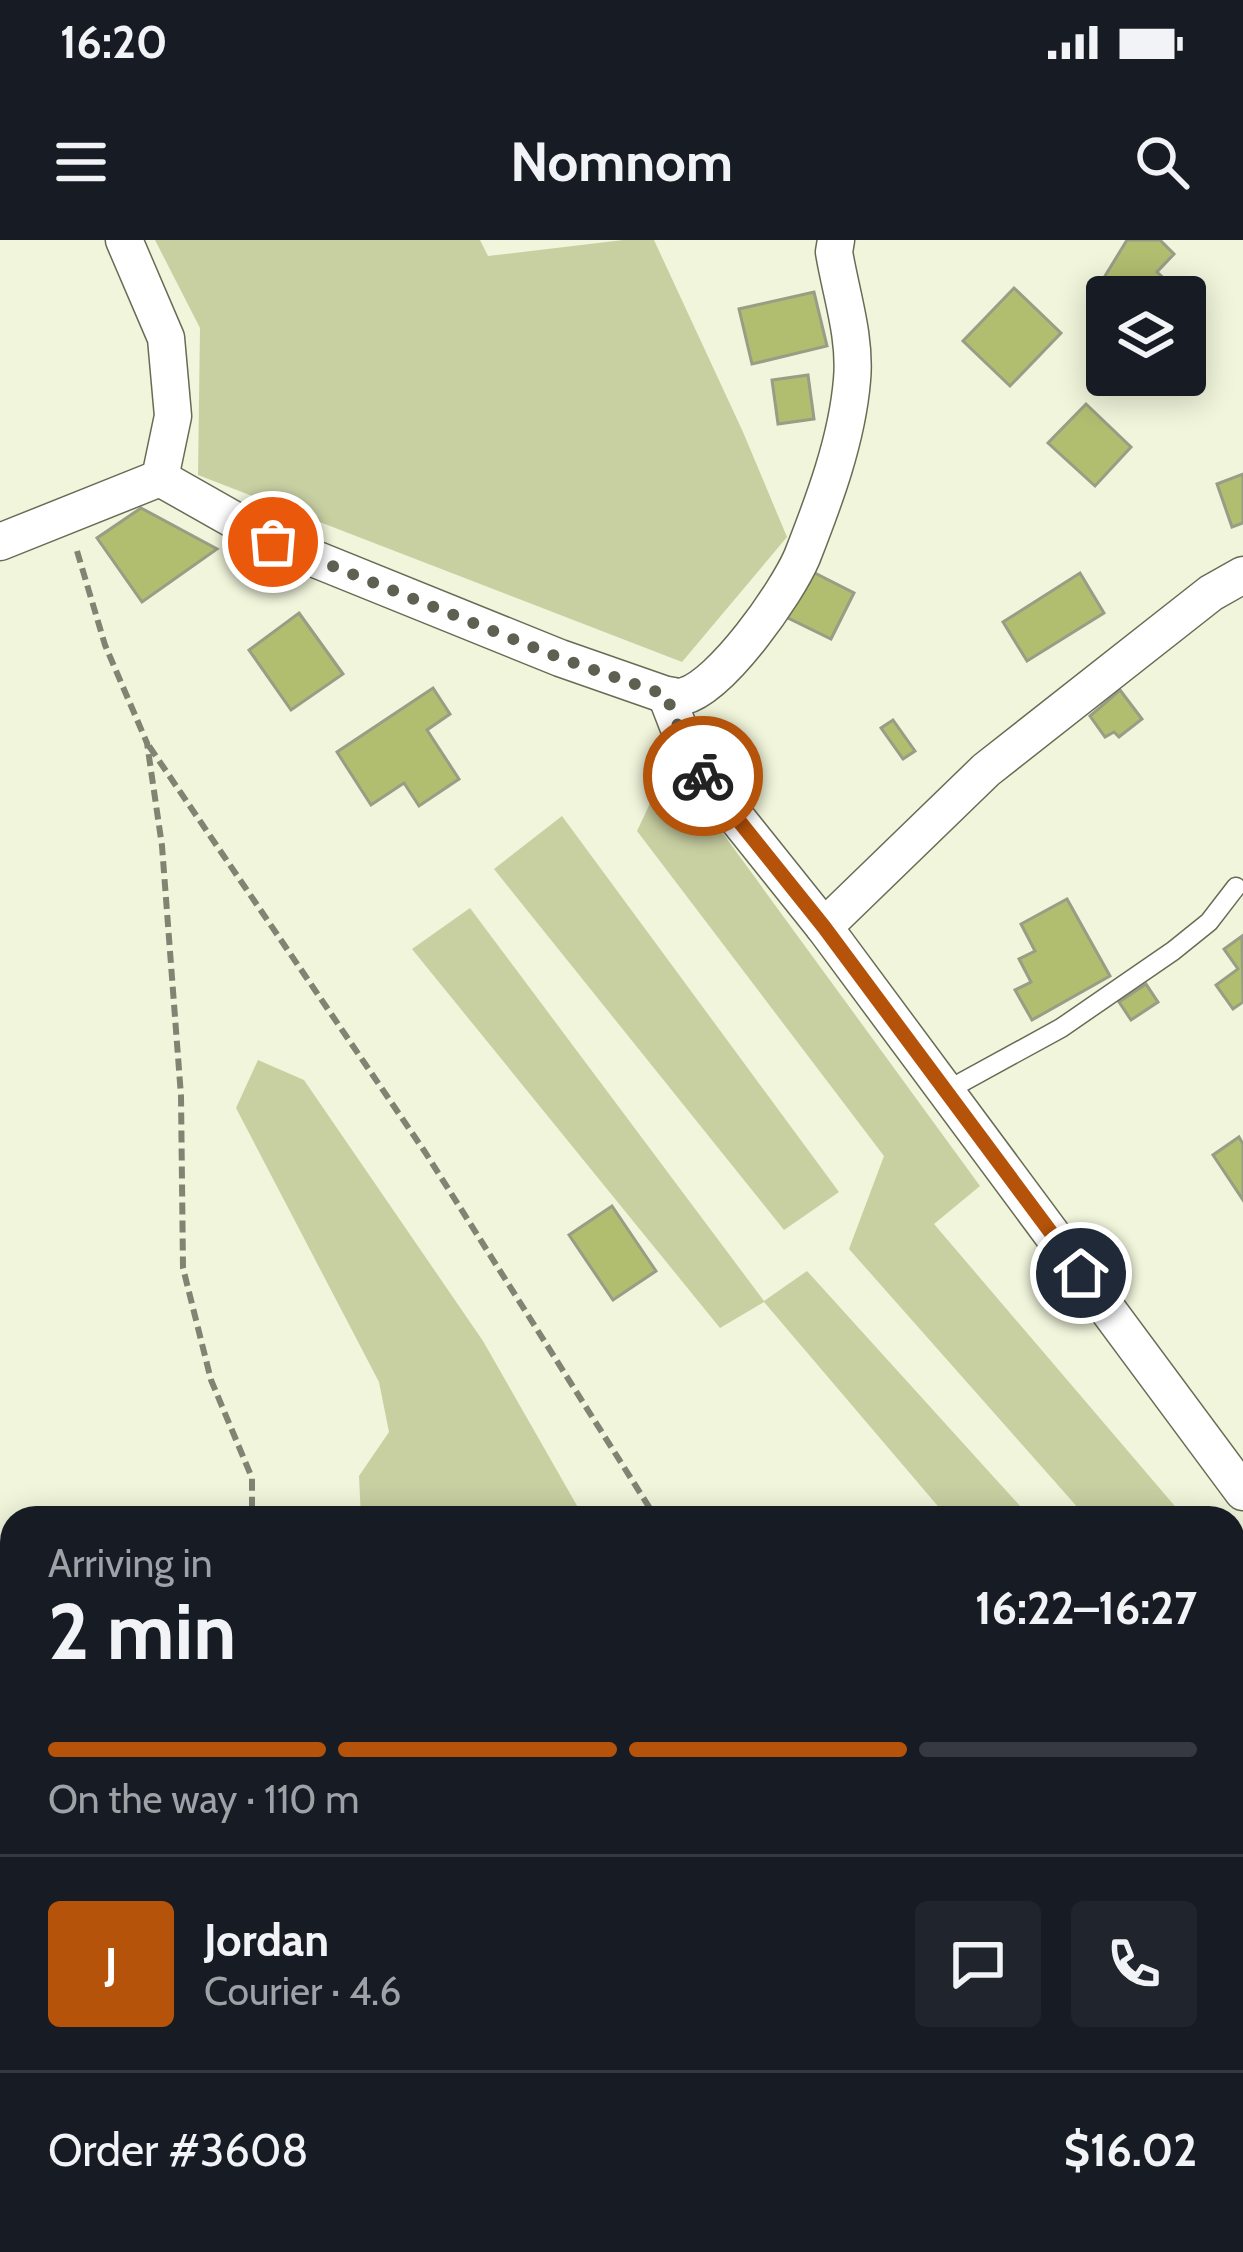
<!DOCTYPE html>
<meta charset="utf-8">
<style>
body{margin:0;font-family:Cabin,sans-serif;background:#20242c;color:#f1f3f6;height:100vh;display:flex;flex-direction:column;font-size:45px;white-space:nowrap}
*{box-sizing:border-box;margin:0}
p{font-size:39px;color:#9ea1a6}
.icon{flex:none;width:66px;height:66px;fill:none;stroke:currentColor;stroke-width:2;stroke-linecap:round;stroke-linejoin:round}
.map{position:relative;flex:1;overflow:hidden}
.drawer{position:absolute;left:0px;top:1266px;width:1245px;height:747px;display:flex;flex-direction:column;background:#171b24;border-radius:36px 36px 0 0;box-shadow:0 6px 30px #0003}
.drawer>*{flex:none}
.tools{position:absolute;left:1086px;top:36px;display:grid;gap:24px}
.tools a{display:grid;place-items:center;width:120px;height:120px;border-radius:12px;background:#171b24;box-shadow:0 6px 30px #0003;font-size:60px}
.pin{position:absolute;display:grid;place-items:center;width:102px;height:102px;color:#fff;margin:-51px;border:6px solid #fff;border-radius:50%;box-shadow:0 3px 12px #0007}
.courier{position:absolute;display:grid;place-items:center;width:120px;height:120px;margin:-60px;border:9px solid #b45309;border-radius:50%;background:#fff;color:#222;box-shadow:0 3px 15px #0007}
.headline em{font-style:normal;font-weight:700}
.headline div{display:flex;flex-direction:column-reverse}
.headline{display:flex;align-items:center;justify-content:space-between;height:204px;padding:0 48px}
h1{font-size:78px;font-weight:700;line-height:90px}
.bar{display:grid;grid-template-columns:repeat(4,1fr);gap:18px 12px;align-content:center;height:144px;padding:0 48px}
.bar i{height:15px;border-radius:9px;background:#363941}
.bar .active{background:#b45309}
.bar p{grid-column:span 4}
.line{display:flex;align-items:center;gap:30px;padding:0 48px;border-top:3px solid #363941}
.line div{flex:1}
.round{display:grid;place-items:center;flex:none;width:126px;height:126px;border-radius:12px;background:#20242c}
.status{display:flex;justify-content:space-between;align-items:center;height:84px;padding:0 60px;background:#171b24;direction:ltr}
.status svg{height:33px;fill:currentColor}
header{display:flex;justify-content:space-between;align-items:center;height:156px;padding:0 48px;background:#171b24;font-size:54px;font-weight:700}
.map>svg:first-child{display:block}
.green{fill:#c8d0a2}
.building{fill:#b1bd6f;stroke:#989d85;stroke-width:3}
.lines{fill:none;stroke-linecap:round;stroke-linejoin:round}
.service-casing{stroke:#686c55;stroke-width:21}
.minor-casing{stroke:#686c55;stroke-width:39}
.path{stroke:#818473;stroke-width:6;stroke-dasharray:12 6;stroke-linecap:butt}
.service{stroke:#fff;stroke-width:18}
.minor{stroke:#fff;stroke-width:36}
.done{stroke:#5e6152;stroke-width:12;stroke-dasharray:0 21.6}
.route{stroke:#b45309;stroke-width:15}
</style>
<div class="status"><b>16:20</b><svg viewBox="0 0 49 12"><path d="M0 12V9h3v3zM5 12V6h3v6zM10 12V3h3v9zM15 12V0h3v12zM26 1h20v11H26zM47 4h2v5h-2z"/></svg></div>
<header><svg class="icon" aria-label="menu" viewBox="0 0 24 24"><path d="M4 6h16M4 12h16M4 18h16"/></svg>Nomnom<svg class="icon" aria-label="search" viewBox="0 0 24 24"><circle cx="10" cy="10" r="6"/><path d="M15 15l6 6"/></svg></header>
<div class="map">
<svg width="1243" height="2012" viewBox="0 0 1243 2012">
<rect width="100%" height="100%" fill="#f0f5db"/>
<g class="green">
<path d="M155 0H480L488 16 623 0H654L743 192 787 297 682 422 198 235 200 88Z"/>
<path d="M670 521 980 946 934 984 1185 1278H1087L849 1009 884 916 637 591Z"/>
<path d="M562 576 839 952 784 990 494 629Z"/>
<path d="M470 668 764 1061 807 1031 1031 1278H948L764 1062 720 1088 412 709Z"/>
<path d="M258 820 304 840 483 1101 584 1278H361L359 1236 389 1192 379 1142 236 868Z"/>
<path d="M1233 1335 1243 1346V1537L1233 1526Z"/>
<path d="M1233 1598 1243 1607V1706L1233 1698Z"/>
<path d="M612 2001H905L899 2012H607Z"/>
</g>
<g class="building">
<path d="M1127 0H1160L1174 14 1157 32 1182 55 1180 57H1127L1105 36Z"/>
<path d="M1014 48 1061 93 1010 146 963 101Z"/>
<path d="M814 52 827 106 752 124 739 69Z"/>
<path d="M808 135 814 179 778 184 772 140Z"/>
<path d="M1086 164 1131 207 1095 246 1048 203Z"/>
<path d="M1243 234V283L1232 287 1217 244Z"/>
<path d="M141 268 217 309 142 362 97 298Z"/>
<path d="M807 329 854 353 831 399 784 376Z"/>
<path d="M1080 333 1104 373 1027 421 1003 382Z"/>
<path d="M299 373 343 434 291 470 249 410Z"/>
<path d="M433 448 450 474 427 490 459 539 419 566 404 543 371 565 337 512Z"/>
<path d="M1120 450 1142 479 1119 497 1114 492 1105 497 1090 476Z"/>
<path d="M893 480 915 511 903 519 881 488Z"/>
<path d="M1067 659 1110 736 1032 780 1015 750 1031 742 1019 719 1035 711 1021 684Z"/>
<path d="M1242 696 1243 762 1233 769 1216 745 1238 729 1224 709Z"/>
<path d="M1146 744 1158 762 1131 780 1119 762Z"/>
<path d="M1239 897 1243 904V960L1213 915Z"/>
<path d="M612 966 656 1031 613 1060 569 995Z"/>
</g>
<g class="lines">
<defs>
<path id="service" d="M946 851 1061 788 1173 711 1209 682 1236 647"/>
<g id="minor">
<path d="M124 0 166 98 173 176 160 238"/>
<path d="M160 238 273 302 560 418 666 455C672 455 678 458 684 456 722 446 787 352 802 317 824 261 847 200 852 140 856 97 841 54 834 12L836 0"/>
<path d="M0 302 160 238"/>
<path d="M666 455 692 522 824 687 1243 1252"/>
<path d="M824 687 986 530 1211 353 1243 335"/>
</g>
</defs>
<use href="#service" class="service-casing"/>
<use href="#minor" class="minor-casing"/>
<g class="path">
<path d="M77 311 105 405 147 503 162 606 181 856 183 1028 211 1140 252 1238V1278"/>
<path d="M149 506 425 912 656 1278"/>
<path d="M0 1562 12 1555"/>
<path d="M195 2001 196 2012"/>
<path d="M913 2012 922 2001"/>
</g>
<use href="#service" class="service"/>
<use href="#minor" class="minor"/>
</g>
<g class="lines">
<path class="done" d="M273 302 560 418 666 455 692 522 703 536"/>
<path class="route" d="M703 536 824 687 1081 1033"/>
</g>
</svg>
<div class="tools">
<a><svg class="icon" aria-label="layers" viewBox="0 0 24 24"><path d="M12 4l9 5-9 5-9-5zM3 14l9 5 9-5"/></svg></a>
</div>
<div class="pin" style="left:273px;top:302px;background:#ea580c"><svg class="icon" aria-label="bag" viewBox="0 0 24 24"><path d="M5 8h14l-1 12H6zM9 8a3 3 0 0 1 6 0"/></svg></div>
<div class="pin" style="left:1081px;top:1033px;background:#1f2937"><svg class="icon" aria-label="home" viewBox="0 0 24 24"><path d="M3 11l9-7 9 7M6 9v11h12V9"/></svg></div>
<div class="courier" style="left:703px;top:536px"><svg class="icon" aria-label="bike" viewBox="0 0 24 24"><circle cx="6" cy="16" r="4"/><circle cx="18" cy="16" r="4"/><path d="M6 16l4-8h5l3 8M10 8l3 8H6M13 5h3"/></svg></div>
<section class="drawer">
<div class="headline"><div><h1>2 min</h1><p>Arriving in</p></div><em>16:22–16:27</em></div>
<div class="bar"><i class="active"></i><i class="active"></i><i class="active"></i><i></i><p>On the way · 110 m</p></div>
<div class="line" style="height:216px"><b class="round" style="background:#b45309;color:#fff">J</b><div><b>Jordan</b><p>Courier · 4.6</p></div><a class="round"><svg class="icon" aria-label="chat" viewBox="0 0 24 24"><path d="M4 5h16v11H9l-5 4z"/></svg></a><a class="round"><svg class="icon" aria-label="phone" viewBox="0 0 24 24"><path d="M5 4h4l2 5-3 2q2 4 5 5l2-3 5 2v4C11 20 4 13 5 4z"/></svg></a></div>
<div class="line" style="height:156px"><div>Order #3608</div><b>$16.02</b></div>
</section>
</div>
